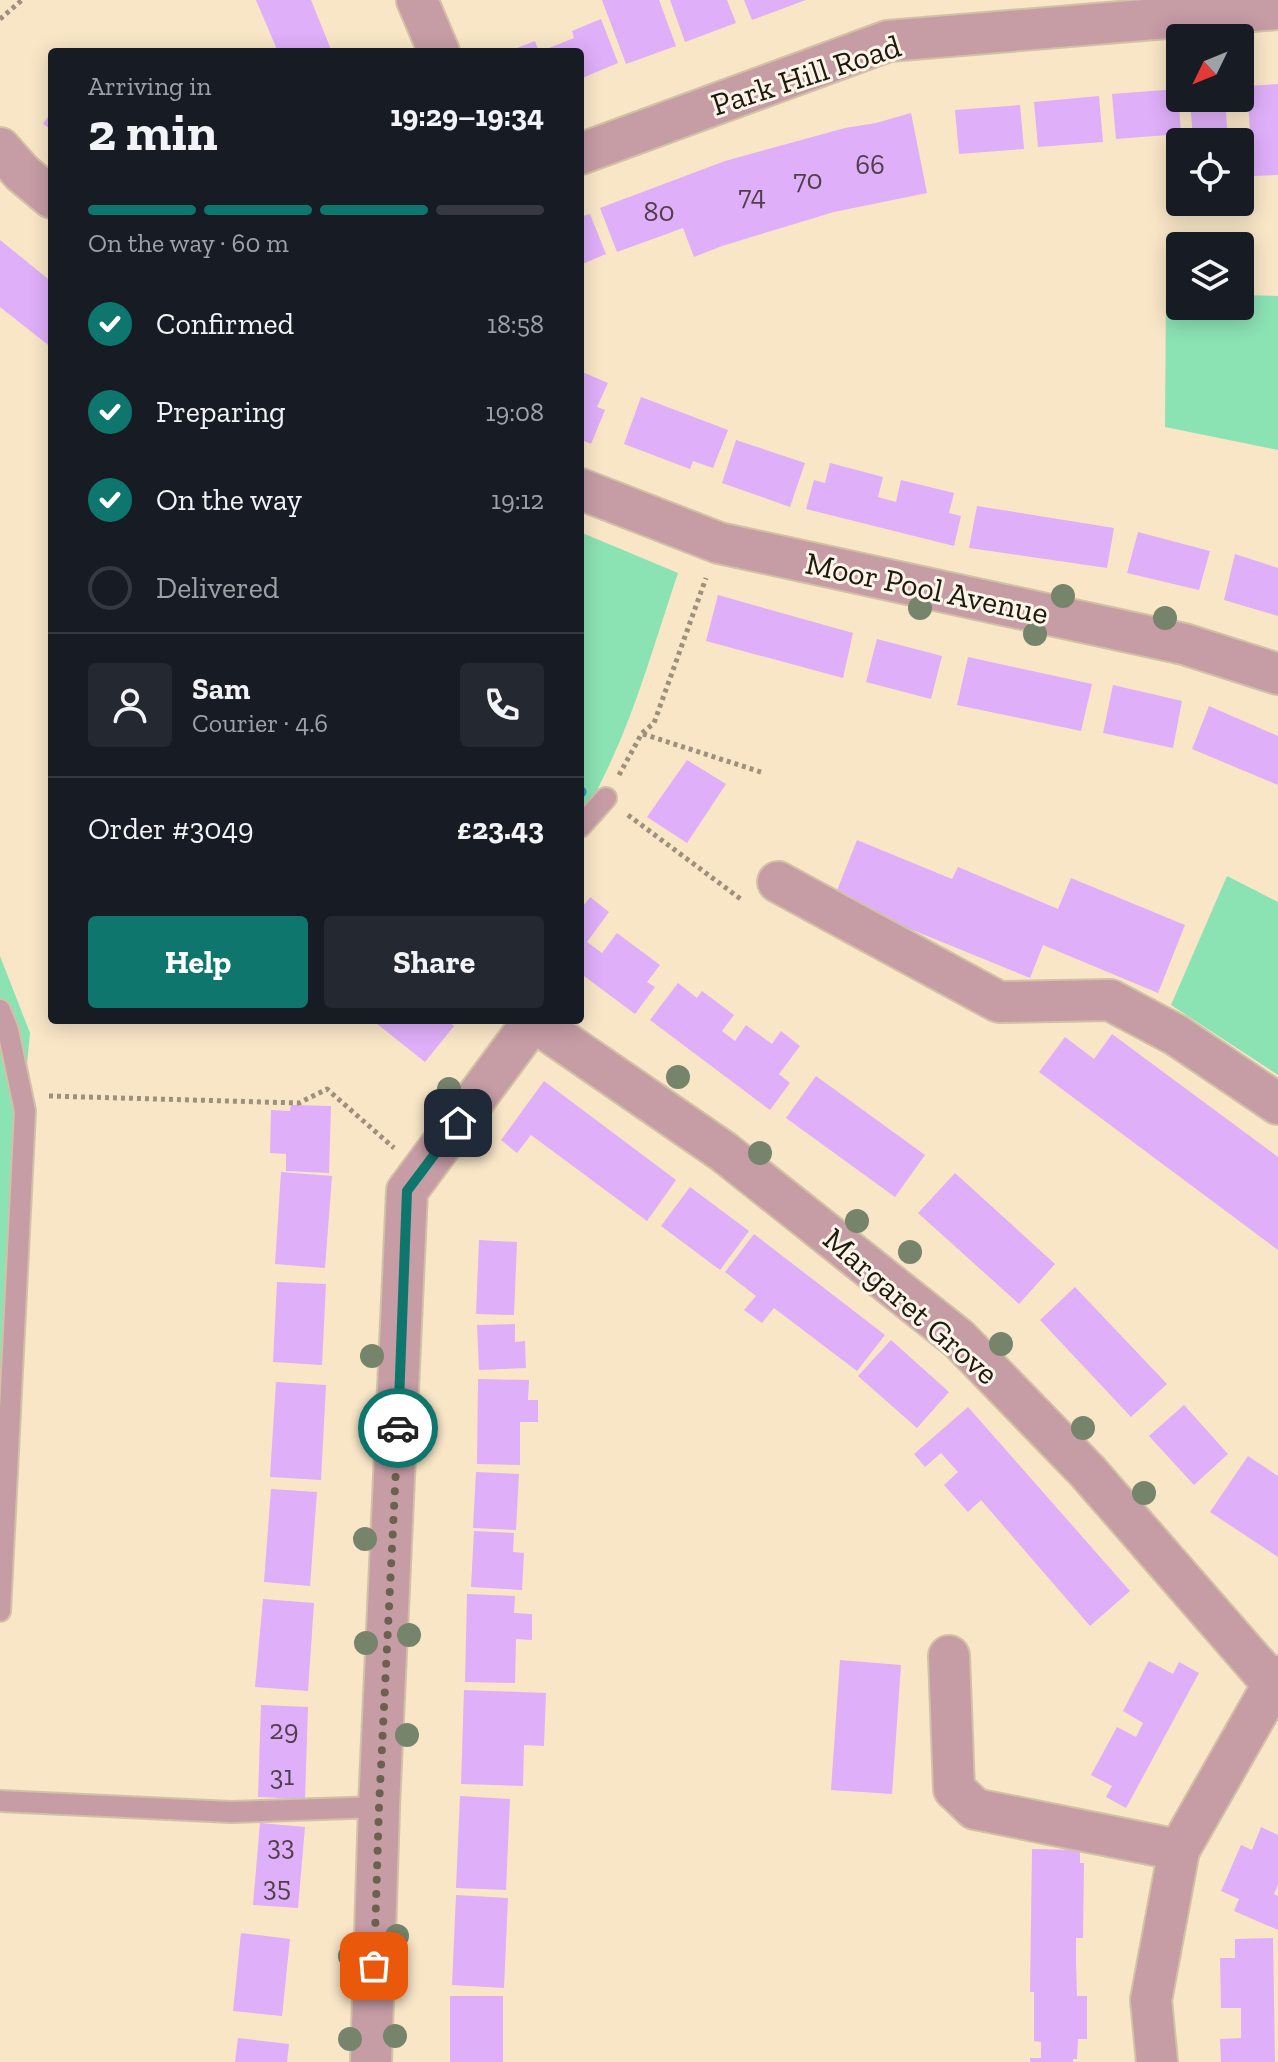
<!DOCTYPE html>
<meta charset="utf-8">
<style>
body{margin:0;font-family:"Zilla Slab",serif;background:#242831;color:#f1f3f6;height:100vh;display:flex;flex-direction:column;font-size:30px;white-space:nowrap}
*{box-sizing:border-box;margin:0}
p{font-size:26px;color:#9ea1a6}
.icon{flex:none;width:44px;height:44px;fill:none;stroke:currentColor;stroke-width:2;stroke-linecap:round;stroke-linejoin:round}
.map{position:relative;flex:1;overflow:hidden}
.sheet{position:absolute;left:48px;top:48px;width:536px;height:976px;display:flex;flex-direction:column;background:#171b24;border-radius:8px;box-shadow:0 4px 20px #0003}
.sheet>*{flex:none}
.needle{width:52px;rotate:227deg}
.fabs{position:absolute;left:1166px;top:24px;display:grid;gap:16px}
.fabs a{display:grid;place-items:center;width:88px;height:88px;border-radius:8px;background:#171b24;box-shadow:0 4px 20px #0003;font-size:40px}
.pin{position:absolute;display:grid;place-items:center;width:68px;height:68px;color:#fff;margin:-34px;border-radius:16px;box-shadow:0 4px 12px #0006}
.courier{position:absolute;display:grid;place-items:center;width:80px;height:80px;margin:-40px;border:6px solid #0f766e;border-radius:50%;background:#fff;color:#222;box-shadow:0 2px 10px #0007}
.head em{font-style:normal;font-weight:700}
.head div{display:flex;flex-direction:column-reverse}
.head{display:flex;align-items:center;justify-content:space-between;height:136px;padding:0 40px}
h1{font-size:52px;font-weight:700;line-height:60px}
.bar{display:grid;grid-template-columns:repeat(4,1fr);gap:12px 8px;align-content:center;height:96px;padding:0 40px}
.bar i{height:10px;border-radius:6px;background:#363941}
.bar .selected{background:#0f766e}
.bar p{grid-column:span 4}
.line{display:flex;align-items:center;gap:20px;padding:0 40px;border-top:2px solid #363941}
.line div{flex:1}
.round{display:grid;place-items:center;flex:none;width:84px;height:84px;border-radius:8px;background:#242831}
ol{padding:0 40px;list-style:none}
li{display:flex;align-items:center;gap:24px;height:88px}
li p{margin-inline-start:auto}
li .icon{padding:8px;border-radius:50%;background:#0f766e;color:#fff;stroke-width:4}
li:last-child{color:#9ea1a6}
li i{width:44px;height:44px;border:4px solid #363941;border-radius:50%}
.cta{display:flex;gap:16px;margin-top:auto;padding:16px 40px}
.cta a{flex:1;height:92px;border-radius:8px;background:#0f766e;color:#fff;font-size:32px;font-weight:700;line-height:92px;text-align:center}
.cta a+a{background:#242831;color:#f1f3f6}
.map>svg:first-child{display:block}
.green{fill:#8be2b3}
.lines{fill:none;stroke-linecap:round;stroke-linejoin:round}
.stream{stroke:#28a0c5;stroke-width:11}
.building{fill:#dfaff9}
.lane-casing{stroke:#d2c1a6;stroke-width:24}
.street-casing{stroke:#d2c1a6;stroke-width:44}
.path{stroke:#9e907a;stroke-width:5;stroke-dasharray:4 4;stroke-linecap:butt}
.lane{stroke:#c69ca5;stroke-width:20}
.street{stroke:#c69ca5;stroke-width:40}
.tree{fill:#76846c}
.done{stroke:#6c614f;stroke-width:8;stroke-dasharray:0 14.4}
.route{stroke:#0f766e;stroke-width:10}
.labels{text-anchor:middle;stroke-width:6;stroke-linejoin:round;paint-order:stroke}
.number-label{font-size:28px;fill:#503e49}
.street-label{font-size:32px;fill:#20190e;stroke:#fdf5e9}
</style>
<div class="map">
<svg width="1278" height="2062" viewBox="0 0 1278 2062">
<rect width="100%" height="100%" fill="#f9e6c7"/>
<g class="green">
<path d="M1166 293H1180V306H1240V295L1278 296V450L1165 427Z"/>
<path d="M580 532 678 573C654 644 635 715 601 782 593 798 594 804 580 818Z"/>
<path d="M1227 876 1278 902V1075L1171 1005Z"/>
<path d="M0 956 30 1033 16 1181 0 1443Z"/>
</g>
<g class="lines">
<path class="stream" d="M580 791 581 792"/>
</g>
<g class="building">
<path d="M256 0H311L332 52H278Z"/>
<path d="M602 0H659L676 46 626 64Z"/>
<path d="M670 0H727L736 23 685 42Z"/>
<path d="M744 0H806L752 20Z"/>
<path d="M601 19 618 63 580 79V52H539L574 38 572 31Z"/>
<path d="M535 41 539 52H507Z"/>
<path d="M1278 84V175L1253 176 1247 86Z"/>
<path d="M1178 89 1181 134 1116 139 1112 94Z"/>
<path d="M1099 96 1103 142 1038 147 1034 102Z"/>
<path d="M1190 98H1225L1228 142H1193Z"/>
<path d="M1020 105 1024 149 959 154 955 110Z"/>
<path d="M52 111V130L43 124Z"/>
<path d="M911 113 927 193 834 212 722 246 694 257 683 228 617 252 600 208 725 161 845 128 876 123Z"/>
<path d="M590 214 606 254 580 265V217Z"/>
<path d="M0 240 52 282V348L0 307Z"/>
<path d="M580 371 608 383 597 407 605 410 591 444 580 439Z"/>
<path d="M641 397 728 430 713 468 693 461 690 469 624 444Z"/>
<path d="M736 440 805 463 790 507 722 483Z"/>
<path d="M830 463 883 477 878 497 896 502 901 480 954 493 949 513 961 516 954 546 806 509 814 480 825 483Z"/>
<path d="M977 506 1114 528 1107 568 969 548Z"/>
<path d="M1138 532 1210 551 1199 590 1127 573Z"/>
<path d="M1235 554 1278 568V616L1224 600Z"/>
<path d="M718 595 853 633 843 678 706 641Z"/>
<path d="M877 639 942 656 931 699 866 682Z"/>
<path d="M968 657 1092 684 1081 731 957 705Z"/>
<path d="M1113 685 1182 701 1173 748 1103 733Z"/>
<path d="M1209 706 1278 736V785L1192 749Z"/>
<path d="M687 760 726 784 687 843 647 817Z"/>
<path d="M857 840 952 879 958 867 1058 909 1071 878 1185 925 1158 993 1043 945 1030 978 834 898Z"/>
<path d="M590 897 609 912 587 942 602 953 617 933 660 965 647 982 655 987 635 1014 580 973V901L585 904Z"/>
<path d="M678 983 697 998 702 991 734 1015 722 1031 735 1041 746 1025 772 1044 781 1031 800 1046 779 1074 790 1083 770 1110 650 1020Z"/>
<path d="M379 1020H447L454 1026 425 1062 376 1023Z"/>
<path d="M1112 1034 1278 1157V1250L1039 1072 1065 1037 1094 1059Z"/>
<path d="M816 1076 925 1155 895 1197 786 1118Z"/>
<path d="M544 1081 676 1180 647 1221 531 1135 517 1153 501 1140Z"/>
<path d="M291 1105 331 1106 329 1173 286 1171V1154L270 1153 271 1110 290 1111Z"/>
<path d="M281 1172 332 1176 325 1268 275 1264Z"/>
<path d="M955 1173 1055 1264 1019 1304 918 1213Z"/>
<path d="M690 1187 749 1231 720 1270 661 1226Z"/>
<path d="M754 1234 885 1335 857 1371 774 1308 762 1323 744 1310 756 1296 725 1272Z"/>
<path d="M479 1240 517 1242 514 1315 476 1314Z"/>
<path d="M277 1282 326 1284 322 1365 273 1362Z"/>
<path d="M1075 1287 1167 1384 1131 1417 1040 1320Z"/>
<path d="M515 1324V1342L525 1341 526 1368 479 1370 477 1325Z"/>
<path d="M891 1340 949 1392 917 1428 858 1376Z"/>
<path d="M478 1379 529 1380 528 1400H538V1422H520V1465L477 1464Z"/>
<path d="M276 1382 326 1385 321 1480 270 1477Z"/>
<path d="M1184 1405 1228 1454 1194 1485 1149 1436Z"/>
<path d="M968 1407 1130 1591 1090 1626 981 1500 968 1512 944 1485 958 1472 941 1453 925 1467 914 1454Z"/>
<path d="M1248 1456 1278 1476V1557L1210 1512Z"/>
<path d="M476 1472 519 1474 516 1530 473 1528Z"/>
<path d="M271 1489 317 1492 310 1586 264 1582Z"/>
<path d="M474 1531 514 1533 513 1552 524 1553 522 1590 471 1587Z"/>
<path d="M467 1594 515 1596 514 1613 532 1614V1640L516 1639 515 1683 465 1682Z"/>
<path d="M263 1599 314 1603 308 1691 255 1687Z"/>
<path d="M840 1660 901 1665 892 1794 831 1790Z"/>
<path d="M1149 1661 1173 1674 1179 1662 1199 1673 1126 1808 1106 1797 1112 1786 1091 1775 1117 1727 1136 1737 1143 1723 1123 1711Z"/>
<path d="M464 1690 546 1693 544 1746 524 1745 523 1786 461 1784Z"/>
<path d="M261 1705 308 1707 305 1799 258 1797Z"/>
<path d="M460 1796 510 1799 506 1890 456 1888Z"/>
<path d="M260 1823 305 1827 298 1908 253 1905Z"/>
<path d="M1261 1827 1278 1835V1885L1274 1894 1278 1896V1930L1234 1911 1239 1899 1221 1891 1241 1845 1252 1850Z"/>
<path d="M1032 1849 1080 1850V1863H1084L1083 1938H1076V1962L1077 1996H1087V2039H1078L1077 2059H1073V2062H1030V2058H1041V2042L1034 2041V1992H1030Z"/>
<path d="M456 1895 508 1898 504 1988 452 1985Z"/>
<path d="M241 1933 290 1939 282 2016 233 2011Z"/>
<path d="M1273 1938 1275 2062H1221L1220 2039 1241 2038V2008H1221L1220 1958H1235V1939Z"/>
<rect x="450" y="1996" width="53" height="66"/>
<path d="M238 2038 289 2044 287 2062H235Z"/>
</g>
<g class="lines">
<defs>
<g id="lane">
<path d="M580 827 606 798"/>
<path d="M0 1010 8 1030 25 1111 0 1611"/>
<path d="M0 1801 231 1812 379 1807"/>
</g>
<g id="street">
<path d="M417 0 439 52"/>
<path d="M0 148 22 173 52 198"/>
<path d="M580 154 888 41 1278 9"/>
<path d="M580 489 719 543 1184 644 1278 674"/>
<path d="M778 882 999 1002 1110 1000 1176 1035 1278 1104"/>
<path d="M532 1020 724 1152 959 1339 1087 1471 1273 1684"/>
<path d="M949 1656 954 1789 975 1809 1179 1850"/>
<path d="M371 2062 379 1807 407 1191 533 1021"/>
<path d="M1157 2062 1151 2000 1179 1850 1278 1676"/>
</g>
</defs>
<use href="#lane" class="lane-casing"/>
<use href="#street" class="street-casing"/>
<g class="path">
<path d="M0 19 22 0"/>
<path d="M643 734 764 773"/>
<path d="M619 775 642 733 654 723 706 578"/>
<path d="M628 815 742 900"/>
<path d="M49 1096 299 1103 327 1089 394 1148"/>
</g>
<use href="#lane" class="lane"/>
<use href="#street" class="street"/>
</g>
<g class="tree">
<circle cx="1063" cy="596" r="12"/>
<circle cx="920" cy="608" r="12"/>
<circle cx="1165" cy="618" r="12"/>
<circle cx="1035" cy="634" r="12"/>
<circle cx="678" cy="1077" r="12"/>
<circle cx="449" cy="1089" r="12"/>
<circle cx="760" cy="1153" r="12"/>
<circle cx="857" cy="1221" r="12"/>
<circle cx="910" cy="1252" r="12"/>
<circle cx="1001" cy="1344" r="12"/>
<circle cx="372" cy="1356" r="12"/>
<circle cx="1083" cy="1428" r="12"/>
<circle cx="1144" cy="1493" r="12"/>
<circle cx="365" cy="1539" r="12"/>
<circle cx="409" cy="1635" r="12"/>
<circle cx="366" cy="1643" r="12"/>
<circle cx="407" cy="1735" r="12"/>
<circle cx="397" cy="1936" r="12"/>
<circle cx="350" cy="1956" r="12"/>
<circle cx="395" cy="2036" r="12"/>
<circle cx="350" cy="2039" r="12"/>
</g>
<g class="lines">
<path class="done" d="M374 1966 379 1807 398 1428"/>
<path class="route" d="M398 1428 407 1191 458 1123"/>
</g>
<g class="labels">
<g class="number-label">
<text x="870" y="174">66</text>
<text x="808" y="189">70</text>
<text x="752" y="205">74</text>
<text x="659" y="221">80</text>
<text x="284" y="1739">29</text>
<text x="282" y="1785">31</text>
<text x="281" y="1855">33</text>
<text x="277" y="1896">35</text>
</g>
<g class="street-label">
<text transform="translate(806 75) rotate(-18)" y="11">Park Hill Road</text>
<text transform="translate(927 588) rotate(12)" y="11">Moor Pool Avenue</text>
<text transform="translate(911 1306) rotate(41)" y="11">Margaret Grove</text>
</g>
</g>
</svg>
<div class="fabs">
<a><svg class="needle" viewBox="-14 -14 28 28"><path d="M0-13l5 13h-10z" fill="#e53935"/><path d="M0 13l5-13h-10z" fill="#9ea1a6"/></svg></a>
<a><svg class="icon" aria-label="locate" viewBox="0 0 24 24"><circle cx="12" cy="12" r="6"/><path d="M12 2v4M12 18v4M2 12h4M18 12h4"/></svg></a>
<a><svg class="icon" aria-label="layers" viewBox="0 0 24 24"><path d="M12 4l9 5-9 5-9-5zM3 14l9 5 9-5"/></svg></a>
</div>
<div class="pin" style="left:374px;top:1966px;background:#ea580c"><svg class="icon" aria-label="bag" viewBox="0 0 24 24"><path d="M5 8h14l-1 12H6zM9 8a3 3 0 0 1 6 0"/></svg></div>
<div class="pin" style="left:458px;top:1123px;background:#1f2937"><svg class="icon" aria-label="home" viewBox="0 0 24 24"><path d="M3 11l9-7 9 7M6 9v11h12V9"/></svg></div>
<div class="courier" style="left:398px;top:1428px"><svg class="icon" aria-label="car" viewBox="0 0 24 24"><path d="M5 17H2v-5l4-1 3-4h7l3 4 3 1v5h-3M9 17h6M6 11h13"/><circle cx="7" cy="17" r="2"/><circle cx="17" cy="17" r="2"/></svg></div>
<section class="sheet">
<div class="head"><div><h1>2 min</h1><p>Arriving in</p></div><em>19:29–19:34</em></div>
<div class="bar"><i class="selected"></i><i class="selected"></i><i class="selected"></i><i></i><p>On the way · 60 m</p></div>
<ol>
<li><svg class="icon" aria-label="check" viewBox="0 0 24 24"><path d="M5 12l5 5 9-10"/></svg>Confirmed<p>18:58</p></li>
<li><svg class="icon" aria-label="check" viewBox="0 0 24 24"><path d="M5 12l5 5 9-10"/></svg>Preparing<p>19:08</p></li>
<li><svg class="icon" aria-label="check" viewBox="0 0 24 24"><path d="M5 12l5 5 9-10"/></svg>On the way<p>19:12</p></li>
<li><i></i>Delivered</li>
</ol>
<div class="line" style="height:144px"><a class="round"><svg class="icon" aria-label="person" viewBox="0 0 24 24"><circle cx="12" cy="8" r="4"/><path d="M4 21q1-7 8-7t8 7"/></svg></a><div><b>Sam</b><p>Courier · 4.6</p></div><a class="round"><svg class="icon" aria-label="phone" viewBox="0 0 24 24"><path d="M5 4h4l2 5-3 2q2 4 5 5l2-3 5 2v4C11 20 4 13 5 4z"/></svg></a></div>
<div class="line" style="height:104px"><div>Order #3049</div><b>£23.43</b></div>
<div class="cta"><a>Help</a><a>Share</a></div>
</section>
</div>
